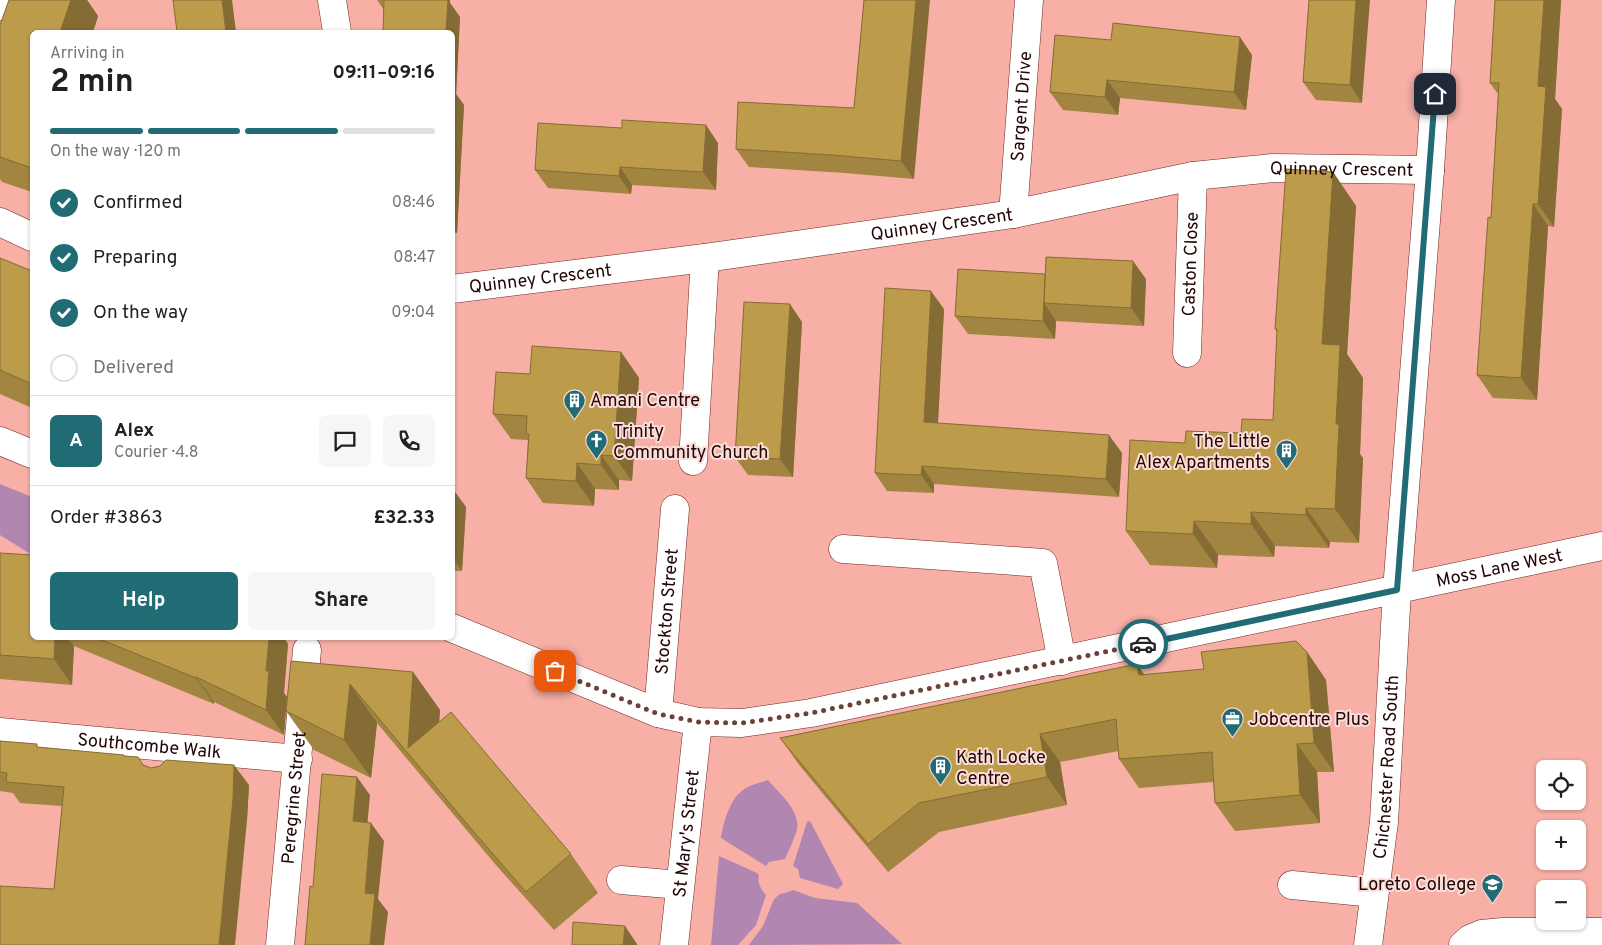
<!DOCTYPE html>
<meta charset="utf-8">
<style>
body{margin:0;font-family:Overpass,sans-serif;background:#f6f6f6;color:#202124;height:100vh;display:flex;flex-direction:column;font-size:19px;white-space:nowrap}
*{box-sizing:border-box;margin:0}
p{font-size:16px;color:#757577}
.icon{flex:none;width:28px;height:28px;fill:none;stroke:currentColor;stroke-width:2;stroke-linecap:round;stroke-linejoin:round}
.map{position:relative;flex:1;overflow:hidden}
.panel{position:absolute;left:30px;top:30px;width:425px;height:610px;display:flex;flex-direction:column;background:#fff;border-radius:8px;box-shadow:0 1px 4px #0004}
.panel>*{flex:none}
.tools{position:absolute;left:1536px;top:760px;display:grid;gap:10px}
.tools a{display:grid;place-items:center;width:50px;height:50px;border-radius:8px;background:#fff;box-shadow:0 1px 4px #0004;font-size:25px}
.pin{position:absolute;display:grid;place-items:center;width:42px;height:42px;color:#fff;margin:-21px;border-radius:10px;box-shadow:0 2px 8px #0006}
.courier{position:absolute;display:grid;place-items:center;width:50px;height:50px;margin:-25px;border:4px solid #216b75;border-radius:50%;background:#fff;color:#222;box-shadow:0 1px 6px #0007}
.overview em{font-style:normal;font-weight:700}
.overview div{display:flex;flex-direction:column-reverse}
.overview{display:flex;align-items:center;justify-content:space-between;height:85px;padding:0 20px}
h1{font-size:32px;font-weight:700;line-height:38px}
.bar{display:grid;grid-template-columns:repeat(4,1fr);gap:8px 5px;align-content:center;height:60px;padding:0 20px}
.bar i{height:6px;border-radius:4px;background:#e0e0e0}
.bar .active{background:#216b75}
.bar p{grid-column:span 4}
.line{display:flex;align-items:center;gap:12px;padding:0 20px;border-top:1px solid #e0e0e0}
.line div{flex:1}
.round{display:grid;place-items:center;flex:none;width:52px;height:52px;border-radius:8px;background:#f6f6f6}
ol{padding:0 20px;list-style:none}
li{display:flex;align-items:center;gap:15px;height:55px}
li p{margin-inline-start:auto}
li .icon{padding:5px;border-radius:50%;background:#216b75;color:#fff;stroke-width:4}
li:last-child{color:#757577}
li i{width:28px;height:28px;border:2px solid #e0e0e0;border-radius:50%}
.button{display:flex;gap:10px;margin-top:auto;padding:10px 20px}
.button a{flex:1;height:58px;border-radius:8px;background:#216b75;color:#fff;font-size:20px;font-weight:700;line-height:58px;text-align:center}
.button a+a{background:#f6f6f6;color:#202124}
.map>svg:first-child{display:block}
.green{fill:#b186b0}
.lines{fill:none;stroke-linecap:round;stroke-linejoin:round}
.minor-casing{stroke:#712620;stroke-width:29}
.major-casing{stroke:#712620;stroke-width:29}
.minor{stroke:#fff;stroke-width:28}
.major{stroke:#fff;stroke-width:28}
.wall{fill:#a28540}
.shaded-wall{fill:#846c34}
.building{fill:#bc9b4b;stroke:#846c34}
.done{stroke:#6c403c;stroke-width:5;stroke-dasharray:0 9}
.route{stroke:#216b75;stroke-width:6}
.labels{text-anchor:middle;stroke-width:4;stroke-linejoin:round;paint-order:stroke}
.street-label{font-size:18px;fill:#210403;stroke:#faddd9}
.poi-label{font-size:18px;fill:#210403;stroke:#faddd9;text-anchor:start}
</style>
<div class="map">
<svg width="1602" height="945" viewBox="0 0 1602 945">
<rect width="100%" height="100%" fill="#f7afa6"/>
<g class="green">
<path d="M0 484 32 497V555L0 535Z"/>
<path d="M768 780C779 793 801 811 797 830 794 840 789 849 785 859L769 862 766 866 721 838C723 824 730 799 742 791 749 785 760 783 768 780Z"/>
<path d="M810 821 843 884 838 889 800 878 798 869 793 866 807 822Z"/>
<path d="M719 856 757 873 759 875C757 883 761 889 766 895L756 925 738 945H711Z"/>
<path d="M793 890 815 898 857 903 902 944 749 945 763 926 774 899 780 894 785 893Z"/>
</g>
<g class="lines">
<defs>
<g id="minor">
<path d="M332 0 337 32"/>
<path d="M0 6 2 0"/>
<path id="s1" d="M1013 214 1029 0"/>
<path d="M0 222 32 237"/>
<path id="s2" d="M452 289 705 258 1013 214 1193 176 1273 168 1430 170"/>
<path id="s3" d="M1187 353 1193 176"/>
<path d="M693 461 705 258"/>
<path d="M843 549 1043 563 1062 661"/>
<path id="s4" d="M658 713 675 509"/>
<path id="s5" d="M0 732 298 759"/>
<path d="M621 880 680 885"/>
<path d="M1292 885 1374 893"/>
<path id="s6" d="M280 945 307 650"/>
<path id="s7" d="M674 945 698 722"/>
<path id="s8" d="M1368 945 1384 822 1397 590 1430 170 1441 0"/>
<path d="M1463 945 1470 939 1482 934 1503 932H1602"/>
</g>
<g id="major">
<path d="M0 441 32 454"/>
<path id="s9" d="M452 628 658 713 698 722 742 723 811 713 1602 546"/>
</g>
</defs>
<use href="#minor" class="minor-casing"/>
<use href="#major" class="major-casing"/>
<use href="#minor" class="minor"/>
<use href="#major" class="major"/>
</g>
<g class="wall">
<path d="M9 0H87L98 16 93 32H32V192L2 182 0 179V25Z"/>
<path d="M377 0H450V3L460 17 456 94 464 105 457 233H452V32L384 10Z"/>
<path d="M864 0 914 179 845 173 749 167 736 149 854 108Z"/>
<path d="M1309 0 1362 103 1316 100 1303 82Z"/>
<path d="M1495 0H1561L1555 99 1562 109 1554 227 1548 226 1537 400 1493 398 1477 375 1491 218 1498 94 1490 83Z"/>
<path d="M1055 35 1252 55 1246 110 1120 98 1118 115 1063 110 1050 92Z"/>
<path d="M718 143 716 190 632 185 631 194 548 188 535 170Z"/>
<path d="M1333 172 1356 206 1347 354 1363 378 1360 454 1363 458 1359 543 1330 542 1329 548 1275 546 1274 557 1218 555 1217 568 1150 565 1126 531 1185 443 1241 433 1273 420 1277 332 1275 329Z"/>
<path d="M0 258 32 271V408L0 394Z"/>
<path d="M1045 274 1146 279 1144 326 1056 321 1055 339 968 334 955 316Z"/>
<path d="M944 309 938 423 1122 453 1119 497 934 484V493L887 491 875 473Z"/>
<path d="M802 322 793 477 748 475 735 457Z"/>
<path d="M621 352 639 378 632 481 619 480V490L595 489 594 506 543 503 526 478 528 440 511 439 493 414 530 374Z"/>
<path d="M452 488 466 507 462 571H452Z"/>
<path d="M0 553 32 638H284L288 644 284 693 287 697 284 735 214 702V704L74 646 72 685 0 679Z"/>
<path d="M1307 652 1326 680 1334 772H1317L1320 823 1235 831 1215 803 1213 782 1139 788 1119 759V751L1060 762 1067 805 939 832 888 872 800 766 780 738 1137 664 1144 675 1204 669Z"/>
<path d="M291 661 413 672 440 710 439 722 571 854 598 893 554 930 495 864 377 723 371 778 314 750 286 711Z"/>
<path d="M0 741 39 747 125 756 151 768 249 785 247 820 54 889 62 806 20 803 13 793 0 791Z"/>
</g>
<g class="shaded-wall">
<path d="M71 0H87L98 16 93 32H60Z"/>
<path d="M222 0H232L236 32H226Z"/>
<path d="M438 0H450V3L460 17 456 94 464 105 457 233 452 226V32H446Z"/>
<path d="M916 0H930L914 179 901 161Z"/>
<path d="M1356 0H1370L1362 103 1350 85Z"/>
<path d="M1544 0H1561L1555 99 1562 109 1554 227 1538 204V86Z"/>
<path d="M1240 37 1252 55 1246 110 1234 92Z"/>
<path d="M1107 80 1120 98 1118 115 1105 97Z"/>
<path d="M706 125 718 143 716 190 703 172Z"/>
<path d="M620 167 632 185 631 194 619 176Z"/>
<path d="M1333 172 1356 206 1347 354 1363 378 1360 454 1363 458 1359 543 1335 509 1336 424 1322 344Z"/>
<path d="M1533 204 1548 226 1537 400 1521 378Z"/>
<path d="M1133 261 1146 279 1144 326 1131 308Z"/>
<path d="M1045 274 1044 303 1056 321 1055 339 1043 321Z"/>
<path d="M931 291 944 309 937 440 924 422Z"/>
<path d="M790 304 802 322 793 477 780 459Z"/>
<path d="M621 352 639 378 632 481 614 456Z"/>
<path d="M1109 435 1122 453 1119 497 1106 479Z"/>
<path d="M601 455 619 480V490L601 465Z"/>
<path d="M577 463 595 489 594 506 576 481Z"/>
<path d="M922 466 934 484V493L921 475Z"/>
<path d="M452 488 466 507 462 571 452 557Z"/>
<path d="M1306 508 1330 542 1329 548 1306 515Z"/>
<path d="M1251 512 1275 546 1274 557 1251 524Z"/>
<path d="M1194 521 1218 555 1217 568 1193 534Z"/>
<path d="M55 638H67L74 646 72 685 54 659Z"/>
<path d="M269 638H284L288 644 284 693 287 697 284 735 266 710V671Z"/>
<path d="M1307 652 1326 680 1334 772 1314 743Z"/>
<path d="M1137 664 1157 693 1139 675Z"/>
<path d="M413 672 440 710 435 785 408 748Z"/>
<path d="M196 677 214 702V704L196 678Z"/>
<path d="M350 684 377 723 371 778 344 740Z"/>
<path d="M1040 734 1060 762 1067 805 1047 777Z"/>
<path d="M1297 744 1317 772 1320 823 1300 795Z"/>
<path d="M234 765 249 785 247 820 235 945H219Z"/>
<path d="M357 777 370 795 366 839 353 821Z"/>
<path d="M371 823 384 841 378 899 388 912 384 945H370L365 893Z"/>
<path d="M625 926 637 944V945H623Z"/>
</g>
<g class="building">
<path d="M9 0H71L60 32H32V168L0 157V25Z"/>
<path d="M173 0H222L226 32H177Z"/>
<path d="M384 0H448L446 32H383Z"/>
<path d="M864 0H916L901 161 832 155 736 149 738 102 854 108Z"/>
<path d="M1309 0H1356L1350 85 1303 82Z"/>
<path d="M1495 0H1544L1538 86 1546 87 1538 204H1533L1521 378 1477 375 1488 217 1491 218 1499 83H1490Z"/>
<path d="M1113 23 1240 37 1234 92 1107 80 1105 97 1050 92 1055 35 1111 40Z"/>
<path d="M622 120 706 125 703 172 620 167 619 176 535 170 538 123 622 128Z"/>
<path d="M1286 169 1333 172 1322 344 1340 345 1336 424H1339L1335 509 1306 508V515L1251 512V524L1194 521 1193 534 1126 531 1130 440 1185 443 1186 431 1241 433 1242 419 1273 420 1277 329H1275Z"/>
<path d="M1046 257 1133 261 1131 308 1044 303Z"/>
<path d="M0 258 32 271V384L0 370Z"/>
<path d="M958 269 1045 274 1043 321 955 316Z"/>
<path d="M885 288 931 291 924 422 1109 435 1106 479 922 466 921 475 875 473Z"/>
<path d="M744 302 790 304 780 459 735 457Z"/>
<path d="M532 346 621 352 614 456 601 455V465L577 463 576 481 526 478 529 434H526L527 416 493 414 496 372 530 374Z"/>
<path d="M0 553 32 555V638H55L54 659 0 655Z"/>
<path d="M97 638H269L266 671H269L266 710 196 677V678Z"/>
<path d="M1296 641 1307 652 1314 743 1297 744 1300 795 1215 803 1212 752 1119 759 1116 719 1040 734 1047 777 919 803 868 844 780 738 1137 664 1139 675 1204 669 1201 652Z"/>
<path d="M291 661 413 672 408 748 451 712 571 854 526 892 468 825 350 684 344 740 286 711Z"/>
<path d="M0 741 37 744V747L124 755V756L138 757 143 765 151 768 160 766 166 760 234 765 233 799 219 945H0V886L54 889 64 787 6 782 7 773 0 772Z"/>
<path d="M322 774 357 777 353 821 371 823 365 893 375 894 370 945H305L310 886 313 887 316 849Z"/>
<path d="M573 922 625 926 623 945H572Z"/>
</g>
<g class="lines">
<path class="done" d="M555 671 658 714 698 722 742 723 811 713 1143 644"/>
<path class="route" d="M1143 644 1397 590 1435 94"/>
</g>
<defs>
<symbol id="building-pin" viewBox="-11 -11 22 30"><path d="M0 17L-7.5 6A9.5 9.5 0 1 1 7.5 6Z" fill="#216b75" stroke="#faddd9"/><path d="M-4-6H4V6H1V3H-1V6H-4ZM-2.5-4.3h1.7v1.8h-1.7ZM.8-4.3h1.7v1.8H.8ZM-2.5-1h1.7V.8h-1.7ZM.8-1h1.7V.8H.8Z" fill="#fff"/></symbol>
<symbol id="church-pin" viewBox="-11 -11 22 30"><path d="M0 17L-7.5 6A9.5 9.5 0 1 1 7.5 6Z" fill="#216b75" stroke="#faddd9"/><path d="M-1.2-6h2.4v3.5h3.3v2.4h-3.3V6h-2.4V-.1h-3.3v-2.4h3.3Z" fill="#fff"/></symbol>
<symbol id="office-pin" viewBox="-11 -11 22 30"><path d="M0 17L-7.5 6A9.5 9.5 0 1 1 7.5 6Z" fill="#216b75" stroke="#faddd9"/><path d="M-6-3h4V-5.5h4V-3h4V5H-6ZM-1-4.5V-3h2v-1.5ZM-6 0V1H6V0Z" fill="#fff"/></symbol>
<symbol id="university-pin" viewBox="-11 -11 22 30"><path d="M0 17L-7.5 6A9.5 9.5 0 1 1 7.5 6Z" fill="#216b75" stroke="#faddd9"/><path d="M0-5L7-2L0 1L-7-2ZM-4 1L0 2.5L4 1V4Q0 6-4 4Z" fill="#fff"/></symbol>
</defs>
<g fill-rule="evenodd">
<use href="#building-pin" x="562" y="388" width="25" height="34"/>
<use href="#church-pin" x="584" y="428" width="25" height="34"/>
<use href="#building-pin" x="1274" y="438" width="25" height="34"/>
<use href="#office-pin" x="1220" y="706" width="25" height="34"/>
<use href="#building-pin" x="928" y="754" width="25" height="34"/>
<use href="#university-pin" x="1480" y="872" width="25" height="34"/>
</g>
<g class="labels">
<g class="street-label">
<text dy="6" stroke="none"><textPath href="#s1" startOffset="108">Sargent Drive</textPath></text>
<text dy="6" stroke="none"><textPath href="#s2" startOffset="899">Quinney Crescent</textPath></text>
<text dy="6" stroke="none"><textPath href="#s2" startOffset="494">Quinney Crescent</textPath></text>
<text dy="6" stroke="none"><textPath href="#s3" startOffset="89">Caston Close</textPath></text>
<text dy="6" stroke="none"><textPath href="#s2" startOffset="89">Quinney Crescent</textPath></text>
<text dy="6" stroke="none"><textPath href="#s9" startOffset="1081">Moss Lane West</textPath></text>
<text dy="6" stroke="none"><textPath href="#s4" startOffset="102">Stockton Street</textPath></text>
<text dy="6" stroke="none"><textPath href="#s5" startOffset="150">Southcombe Walk</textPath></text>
<text dy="6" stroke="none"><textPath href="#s8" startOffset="179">Chichester Road South</textPath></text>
<text dy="6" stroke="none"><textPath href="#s6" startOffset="148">Peregrine Street</textPath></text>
<text dy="6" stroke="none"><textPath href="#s7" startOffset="112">St Mary's Street</textPath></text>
</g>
<g class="poi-label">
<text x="590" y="406">Amani Centre</text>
<text x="613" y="437">Trinity<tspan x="613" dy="21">Community Church</tspan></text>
<text x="1270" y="447" text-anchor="end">The Little<tspan x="1270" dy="21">Alex Apartments</tspan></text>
<text x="1249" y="725">Jobcentre Plus</text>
<text x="956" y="763">Kath Locke<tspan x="956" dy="21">Centre</tspan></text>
<text x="1476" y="890" text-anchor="end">Loreto College</text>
</g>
</g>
</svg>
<div class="tools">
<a><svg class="icon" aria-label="locate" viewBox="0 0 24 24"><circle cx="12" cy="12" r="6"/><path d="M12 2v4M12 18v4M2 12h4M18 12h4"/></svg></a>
<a>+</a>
<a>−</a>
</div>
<div class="pin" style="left:555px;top:671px;background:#ea580c"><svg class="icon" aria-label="bag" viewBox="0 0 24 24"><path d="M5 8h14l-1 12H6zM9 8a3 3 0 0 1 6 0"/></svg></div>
<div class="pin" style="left:1435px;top:94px;background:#1f2937"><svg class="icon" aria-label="home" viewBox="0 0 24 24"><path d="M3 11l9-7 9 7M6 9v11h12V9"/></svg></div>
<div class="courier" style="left:1143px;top:644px"><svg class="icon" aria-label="car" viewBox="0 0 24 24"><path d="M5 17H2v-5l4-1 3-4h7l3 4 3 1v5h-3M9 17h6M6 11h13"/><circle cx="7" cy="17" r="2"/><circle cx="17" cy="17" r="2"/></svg></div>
<section class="panel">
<div class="overview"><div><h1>2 min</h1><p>Arriving in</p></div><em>09:11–09:16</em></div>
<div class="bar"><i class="active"></i><i class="active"></i><i class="active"></i><i></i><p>On the way · 120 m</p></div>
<ol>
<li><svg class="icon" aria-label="check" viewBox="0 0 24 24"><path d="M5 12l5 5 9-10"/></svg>Confirmed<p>08:46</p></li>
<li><svg class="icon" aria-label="check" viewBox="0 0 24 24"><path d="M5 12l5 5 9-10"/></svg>Preparing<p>08:47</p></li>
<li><svg class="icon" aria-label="check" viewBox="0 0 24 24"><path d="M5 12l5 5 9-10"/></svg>On the way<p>09:04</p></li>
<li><i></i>Delivered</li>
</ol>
<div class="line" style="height:90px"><b class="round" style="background:#216b75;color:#fff">A</b><div><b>Alex</b><p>Courier · 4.8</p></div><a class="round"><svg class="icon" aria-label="chat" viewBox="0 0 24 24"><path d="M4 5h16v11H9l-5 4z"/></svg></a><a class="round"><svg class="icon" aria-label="phone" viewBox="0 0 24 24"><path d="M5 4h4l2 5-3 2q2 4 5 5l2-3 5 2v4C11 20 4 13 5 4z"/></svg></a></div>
<div class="line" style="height:65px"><div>Order #3863</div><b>£32.33</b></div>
<div class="button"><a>Help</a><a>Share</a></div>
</section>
</div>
